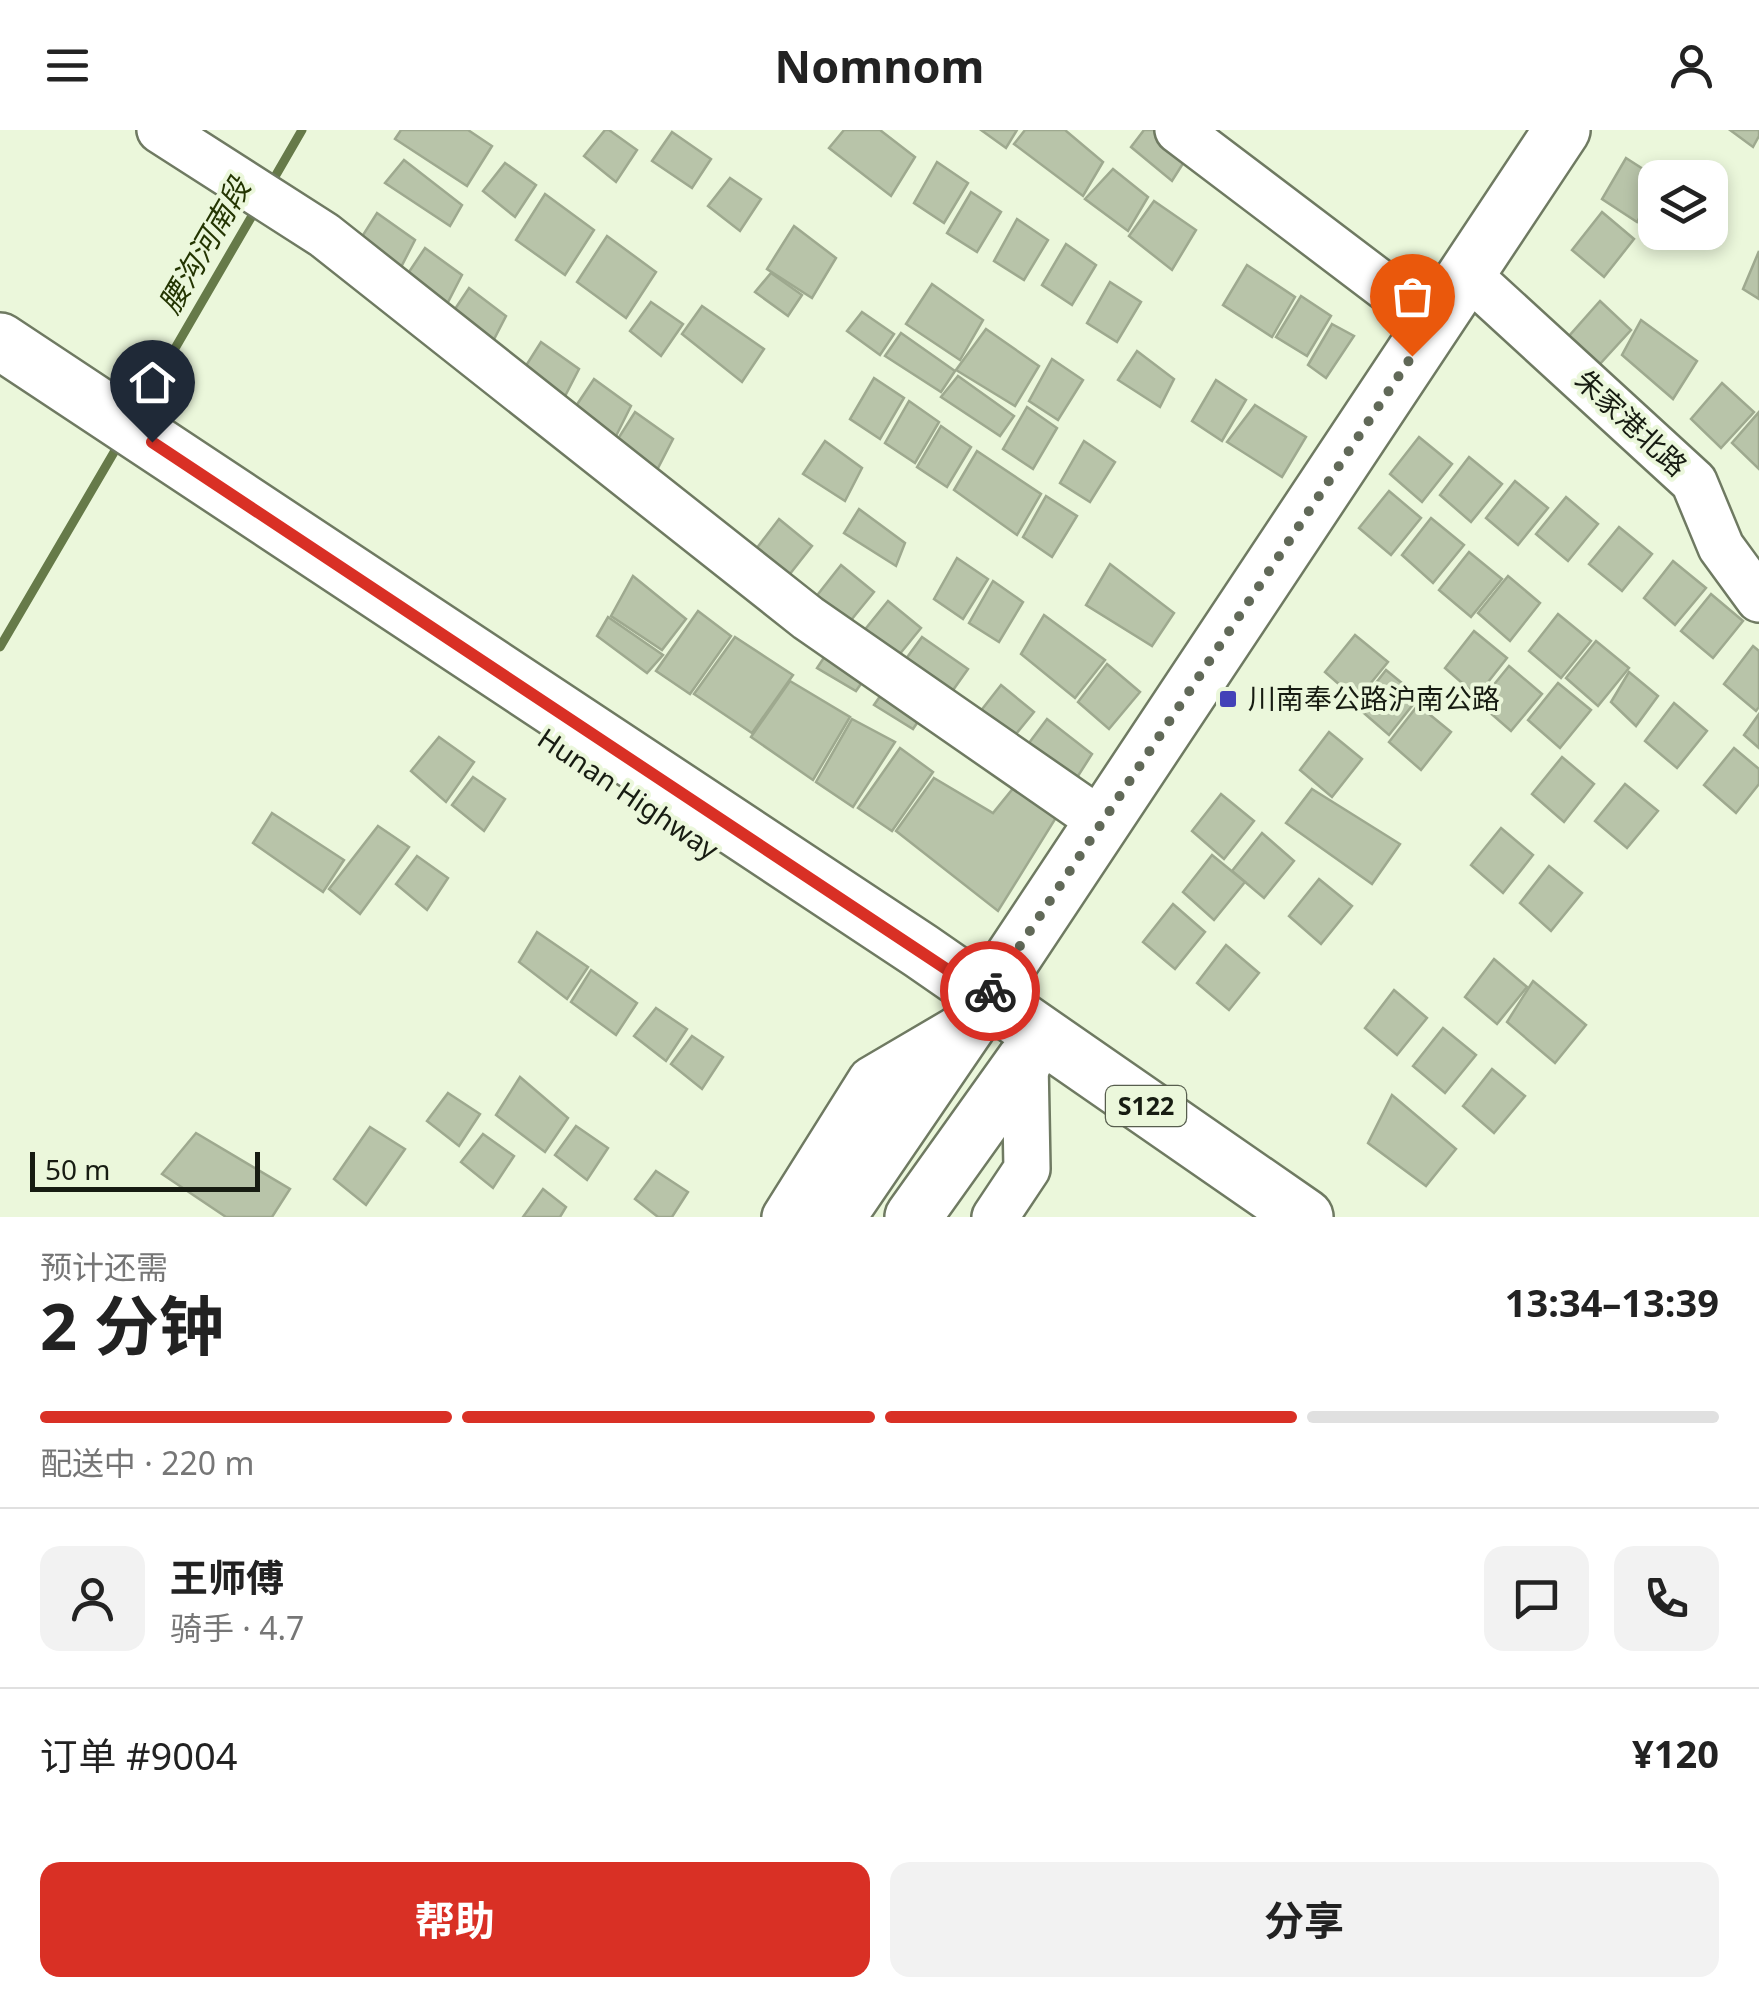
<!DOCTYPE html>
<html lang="zh">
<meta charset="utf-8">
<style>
body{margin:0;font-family:"Noto Sans","Noto Sans SC",sans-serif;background:#f2f2f2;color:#222;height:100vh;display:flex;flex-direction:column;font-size:38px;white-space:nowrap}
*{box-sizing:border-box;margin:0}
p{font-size:32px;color:#767676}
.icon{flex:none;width:55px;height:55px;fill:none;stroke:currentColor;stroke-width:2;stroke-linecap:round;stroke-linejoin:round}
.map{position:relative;height:1087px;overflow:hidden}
.sheet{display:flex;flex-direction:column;background:#fff;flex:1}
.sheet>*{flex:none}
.fabs{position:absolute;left:1638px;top:30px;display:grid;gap:20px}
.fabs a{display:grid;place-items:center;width:90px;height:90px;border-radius:20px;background:#fff;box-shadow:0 5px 15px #0003;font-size:50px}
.scale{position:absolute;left:30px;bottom:25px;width:230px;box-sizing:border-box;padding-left:10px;border:5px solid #171c12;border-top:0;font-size:28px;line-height:35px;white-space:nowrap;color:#171c12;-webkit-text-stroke:8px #ebf7db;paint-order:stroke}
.pin{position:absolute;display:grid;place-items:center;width:85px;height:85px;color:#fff;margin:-102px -42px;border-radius:50% 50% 50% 0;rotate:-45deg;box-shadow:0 0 10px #0007}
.pin .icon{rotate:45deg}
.courier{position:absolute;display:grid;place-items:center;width:100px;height:100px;margin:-50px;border:8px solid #d93025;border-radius:50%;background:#fff;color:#222;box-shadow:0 2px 12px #0007}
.overview em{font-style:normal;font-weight:700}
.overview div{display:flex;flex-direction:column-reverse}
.overview{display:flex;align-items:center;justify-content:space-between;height:170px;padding:0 40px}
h1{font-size:65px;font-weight:700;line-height:75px}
.bar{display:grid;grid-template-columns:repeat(4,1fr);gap:15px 10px;align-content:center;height:120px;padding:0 40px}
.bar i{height:12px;border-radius:8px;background:#e0e0e0}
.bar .current{background:#d93025}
.bar p{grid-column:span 4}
.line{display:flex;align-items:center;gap:25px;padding:0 40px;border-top:2px solid #e0e0e0}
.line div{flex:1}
.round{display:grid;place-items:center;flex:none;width:105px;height:105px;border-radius:20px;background:#f2f2f2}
.button{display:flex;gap:20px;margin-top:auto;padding:20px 40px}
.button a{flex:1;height:115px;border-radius:20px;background:#d93025;color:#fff;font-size:40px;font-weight:700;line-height:115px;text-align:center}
.button a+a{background:#f2f2f2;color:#222}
header{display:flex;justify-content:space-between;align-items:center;height:130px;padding:0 40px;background:#fff;font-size:45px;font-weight:700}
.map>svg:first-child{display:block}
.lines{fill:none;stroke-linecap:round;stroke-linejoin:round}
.stream{stroke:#667a49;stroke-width:9}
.building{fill:#b8c4a9;stroke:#9ea98f;stroke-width:2.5}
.minor-casing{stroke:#6f7a62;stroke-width:50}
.major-casing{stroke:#6f7a62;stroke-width:60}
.minor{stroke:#fff;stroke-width:45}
.major{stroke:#fff;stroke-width:55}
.done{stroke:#616958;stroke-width:10;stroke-dasharray:0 18}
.route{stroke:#d93025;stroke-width:12}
.poi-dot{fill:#4342b8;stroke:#ebf7db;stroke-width:4}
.labels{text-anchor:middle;stroke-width:8;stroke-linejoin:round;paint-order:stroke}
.shield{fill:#ebf7db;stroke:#575e4e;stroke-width:2.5}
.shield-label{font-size:25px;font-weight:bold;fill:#171c12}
.street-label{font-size:28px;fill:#171c12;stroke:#ebf7db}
.poi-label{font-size:28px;fill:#171c12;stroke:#ebf7db;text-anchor:start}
.water-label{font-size:30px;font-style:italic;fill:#243502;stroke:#ebf7db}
</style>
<header><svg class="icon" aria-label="menu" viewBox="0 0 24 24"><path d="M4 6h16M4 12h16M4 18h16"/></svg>Nomnom<svg class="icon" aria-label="person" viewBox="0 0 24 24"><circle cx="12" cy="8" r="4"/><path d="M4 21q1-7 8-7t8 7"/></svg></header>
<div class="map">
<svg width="1759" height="1087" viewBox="0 0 1759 1087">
<rect width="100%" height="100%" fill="#ebf7db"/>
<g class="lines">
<g class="stream">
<path d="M269 57 302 0"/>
<path d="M138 282 256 79"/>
<path d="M0 517 120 312"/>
</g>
</g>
<g class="building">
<path d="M401 0H468L492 16 467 56 395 9Z"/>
<path d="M605 0H609L637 20 616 52 584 26Z"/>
<path d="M844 0H880L915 27 891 66 829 18Z"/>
<path d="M981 0H1017L1006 18Z"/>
<path d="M1025 0H1065L1103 32 1083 66 1014 14Z"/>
<path d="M1144 0H1156L1189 24 1172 51 1131 17Z"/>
<path d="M1730 0H1759V6L1753 17Z"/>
<path d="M672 2 711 29 692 58 652 31Z"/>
<path d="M1626 28 1657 48H1655V62L1637 92 1602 69Z"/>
<path d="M404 30 462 75 450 96 385 53Z"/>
<path d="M937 32 968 53 944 93 914 73Z"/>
<path d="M505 33 536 55 515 87 483 61Z"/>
<path d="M1113 39 1148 67 1128 101 1085 69Z"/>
<path d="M730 48 761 69 740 101 708 76Z"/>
<path d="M971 62 1001 82 977 122 947 103Z"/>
<path d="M545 64 594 100 565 145 516 110Z"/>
<path d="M1655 70V100L1642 92Z"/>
<path d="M1154 71 1196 100 1172 140 1129 106Z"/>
<path d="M1602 82 1634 109 1604 147 1572 120Z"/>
<path d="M377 83 415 110 398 143 356 116Z"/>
<path d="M1017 89 1048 110 1024 150 994 131Z"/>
<path d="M794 96 836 128 812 168 767 139Z"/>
<path d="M1658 102H1685L1677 115Z"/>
<path d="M607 106 656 142 626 188 577 152Z"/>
<path d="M1066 114 1096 135 1072 175 1042 155Z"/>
<path d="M425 118 462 145 445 178 403 151Z"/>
<path d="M1759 121V169L1743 159Z"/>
<path d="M1247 135 1295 167 1272 207 1223 175Z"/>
<path d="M771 143 802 165 788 186 755 162Z"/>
<path d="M1110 152 1141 172 1117 212 1087 193Z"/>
<path d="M932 154 983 190 960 230 906 194Z"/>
<path d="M469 158 506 186 489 219 447 191Z"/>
<path d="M1301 166 1331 186 1307 226 1276 207Z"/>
<path d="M1600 171 1631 200 1599 235 1569 206Z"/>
<path d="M651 172 683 194 661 226 630 201Z"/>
<path d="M702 176 764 219 742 252 682 204Z"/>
<path d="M862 182 894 204 880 225 847 201Z"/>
<path d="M1641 190 1697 231 1673 269 1622 225Z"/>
<path d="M1332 194 1354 206 1326 248 1308 235Z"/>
<path d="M986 199 1039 236 1015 276 956 240Z"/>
<path d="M901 203 955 241 941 262 885 226Z"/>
<path d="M541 212 579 239 562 272 520 245Z"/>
<path d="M1137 221 1174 249 1160 277 1118 250Z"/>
<path d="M1052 229 1083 250 1058 290 1029 271Z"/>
<path d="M958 246 1014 286 1000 306 941 267Z"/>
<path d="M874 248 904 268 880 309 850 289Z"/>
<path d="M594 249 631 276 614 310 572 282Z"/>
<path d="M1216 250 1246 270 1222 311 1192 291Z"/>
<path d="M1722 253 1754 282 1721 318 1691 289Z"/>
<path d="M909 271 939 292 915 333 885 313Z"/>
<path d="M1255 275 1306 307 1282 347 1227 312Z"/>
<path d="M1027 277 1057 298 1033 339 1003 319Z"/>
<path d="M635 282 673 309 656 342 614 315Z"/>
<path d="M1759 282V339L1732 313Z"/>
<path d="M941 296 971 317 947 357 917 337Z"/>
<path d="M1419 307 1452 334 1422 372 1390 344Z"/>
<path d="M825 311 862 338 845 371 803 344Z"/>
<path d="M1084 311 1115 332 1090 372 1060 353Z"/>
<path d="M977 321 1041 364 1017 405 954 360Z"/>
<path d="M1469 327 1502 354 1471 392 1440 365Z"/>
<path d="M1515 351 1548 378 1518 415 1486 388Z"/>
<path d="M1389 361 1421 388 1391 425 1359 398Z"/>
<path d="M1046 366 1077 386 1052 427 1023 407Z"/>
<path d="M1566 367 1598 394 1568 431 1536 404Z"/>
<path d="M859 379 905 413 896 436 844 403Z"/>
<path d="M1431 388 1464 415 1433 453 1402 425Z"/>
<path d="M779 389 812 416 782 454 750 427Z"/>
<path d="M1619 397 1652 424 1622 461 1589 434Z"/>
<path d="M1469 422 1502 449 1471 487 1439 460Z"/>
<path d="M957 428 988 449 963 489 934 469Z"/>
<path d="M1673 431 1706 458 1675 495 1644 468Z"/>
<path d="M1110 434 1174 483 1152 516 1086 475Z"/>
<path d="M841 435 874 462 843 500 811 473Z"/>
<path d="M633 446 686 489 662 520 611 486Z"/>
<path d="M1508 446 1540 473 1510 511 1478 483Z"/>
<path d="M993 451 1023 472 999 512 969 493Z"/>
<path d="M1711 464 1743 491 1713 528 1681 501Z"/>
<path d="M888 471 921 498 890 536 858 508Z"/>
<path d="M698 481 731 506 690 564 656 541Z"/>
<path d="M1558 484 1591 511 1561 548 1529 521Z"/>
<path d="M1044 485 1105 530 1075 568 1021 524Z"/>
<path d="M608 487 663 525 647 543 597 506Z"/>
<path d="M1474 501 1507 528 1477 566 1445 538Z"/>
<path d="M1355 505 1388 532 1357 570 1325 542Z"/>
<path d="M735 507 793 545 752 603 694 564Z"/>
<path d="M922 507 968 539 946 570 900 537Z"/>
<path d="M1596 511 1629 538 1598 576 1566 548Z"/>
<path d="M833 514 870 541 856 561 817 538Z"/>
<path d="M1753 516 1759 521V577L1756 581 1724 554Z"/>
<path d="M1107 534 1140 562 1109 599 1078 572Z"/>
<path d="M1509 536 1542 564 1511 601 1479 573Z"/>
<path d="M1386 540 1419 567 1389 605 1357 577Z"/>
<path d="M1629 542 1658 566 1636 596 1611 572Z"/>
<path d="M790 551 850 587 813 650 751 607Z"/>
<path d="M890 552 927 578 913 599 874 575Z"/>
<path d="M1558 553 1591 580 1560 618 1528 590Z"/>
<path d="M1001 555 1034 582 1003 620 972 592Z"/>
<path d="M1674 573 1707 601 1677 638 1645 611Z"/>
<path d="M1418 575 1451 602 1421 640 1389 612Z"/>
<path d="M1759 584V618L1744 605Z"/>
<path d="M852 589 895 612 853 677 816 652Z"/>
<path d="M1047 589 1092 624 1071 657 1023 621Z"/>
<path d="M1329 602 1362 629 1332 667 1300 640Z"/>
<path d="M439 607 474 632 446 672 411 641Z"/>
<path d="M900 618 933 642 892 701 858 678Z"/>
<path d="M1734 618 1759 639V654L1736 683 1704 655Z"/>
<path d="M1562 627 1594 654 1564 692 1532 664Z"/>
<path d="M473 647 505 669 484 701 452 675Z"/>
<path d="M934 648 993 683 1019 651 1062 678 998 781 896 701Z"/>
<path d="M1625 654 1658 681 1627 718 1595 691Z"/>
<path d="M1312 659 1400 714 1372 754 1286 693Z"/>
<path d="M1221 664 1254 691 1224 729 1192 701Z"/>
<path d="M272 683 344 730 323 762 253 713Z"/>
<path d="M378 696 409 717 360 784 329 759Z"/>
<path d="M1501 698 1533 725 1503 763 1471 735Z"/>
<path d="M1262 703 1294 731 1264 768 1232 741Z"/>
<path d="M1212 725 1245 752 1214 790 1183 762Z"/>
<path d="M417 726 448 748 427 780 396 754Z"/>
<path d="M1549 736 1582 763 1551 801 1520 773Z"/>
<path d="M1319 749 1352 776 1321 814 1289 786Z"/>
<path d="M1173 774 1205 802 1175 839 1143 812Z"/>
<path d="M537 802 588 837 567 869 519 832Z"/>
<path d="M1226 815 1259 843 1229 880 1197 853Z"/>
<path d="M1494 829 1527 857 1497 894 1465 867Z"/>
<path d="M591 840 637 873 616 905 571 872Z"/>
<path d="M1533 851 1586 895 1555 933 1507 892Z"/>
<path d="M1394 860 1427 888 1397 925 1365 898Z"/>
<path d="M656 878 687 899 666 931 634 906Z"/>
<path d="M1443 898 1476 925 1445 963 1413 936Z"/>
<path d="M692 906 723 927 702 959 671 934Z"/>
<path d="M1492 939 1525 966 1494 1003 1463 976Z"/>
<path d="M520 947 568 988 545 1022 496 985Z"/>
<path d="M448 963 480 984 459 1016 427 991Z"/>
<path d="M1392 965 1456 1019 1426 1056 1368 1013Z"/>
<path d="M576 996 608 1018 587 1050 555 1025Z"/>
<path d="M370 997 405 1019 366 1075 334 1049Z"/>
<path d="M196 1003 290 1059 272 1087H226L162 1044Z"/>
<path d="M483 1004 514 1026 493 1058 461 1032Z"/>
<path d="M656 1041 688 1062 672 1087H658L635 1069Z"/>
<path d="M543 1059 566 1077 560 1087H523Z"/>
</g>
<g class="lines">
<defs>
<g id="minor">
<path d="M160 0 324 105 808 488 1102 692"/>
<path d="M1178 0 1434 194"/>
<path d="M1467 144 1694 352 1721 417 1759 469"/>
<path d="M785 1087 871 950 968 893"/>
<path d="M995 1087 1027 1039 1025 930"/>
</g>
<g id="major">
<path d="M0 211 921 821 1305 1087"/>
<path d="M837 1087 970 892 1562 0"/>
<path d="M913 1087 1025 930"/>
</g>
</defs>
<use href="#minor" class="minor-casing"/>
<use href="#major" class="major-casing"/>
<use href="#minor" class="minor"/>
<use href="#major" class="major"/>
</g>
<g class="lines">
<path class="done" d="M990 861 1412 226"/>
<path class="route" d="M152 312 987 866 990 861"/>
</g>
<rect class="poi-dot" x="1218" y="559" width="20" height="20" rx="5"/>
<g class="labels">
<rect class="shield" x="1106" y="956" width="80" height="40" rx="8"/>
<g class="shield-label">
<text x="1146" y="985">S122</text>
</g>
<g class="street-label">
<text transform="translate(1631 293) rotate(43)" y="10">朱家港北路</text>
<text transform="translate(628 664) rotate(34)" y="10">Hunan Highway</text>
</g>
<g class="poi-label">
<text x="1248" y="579">川南奉公路沪南公路</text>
</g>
<g class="water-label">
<text transform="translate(205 116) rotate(-60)" y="10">腰沟河南段</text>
</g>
</g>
</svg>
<div class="fabs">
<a><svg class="icon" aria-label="layers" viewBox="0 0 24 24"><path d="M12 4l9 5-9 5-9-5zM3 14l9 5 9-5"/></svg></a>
</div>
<div class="scale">50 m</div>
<div class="pin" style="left:1412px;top:226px;background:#ea580c"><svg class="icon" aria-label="bag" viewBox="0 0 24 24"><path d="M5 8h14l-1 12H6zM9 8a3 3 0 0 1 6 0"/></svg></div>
<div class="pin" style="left:152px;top:312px;background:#1f2937"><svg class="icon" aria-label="home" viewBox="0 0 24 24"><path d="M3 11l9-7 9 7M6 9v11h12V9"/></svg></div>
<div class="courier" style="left:990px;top:861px"><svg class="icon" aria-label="bike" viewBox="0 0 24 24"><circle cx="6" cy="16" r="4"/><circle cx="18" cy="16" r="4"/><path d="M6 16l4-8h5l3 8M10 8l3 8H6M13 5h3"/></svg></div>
</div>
<section class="sheet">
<div class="overview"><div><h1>2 分钟</h1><p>预计还需</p></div><em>13:34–13:39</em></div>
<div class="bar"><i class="current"></i><i class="current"></i><i class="current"></i><i></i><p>配送中 · 220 m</p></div>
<div class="line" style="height:180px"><a class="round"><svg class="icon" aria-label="person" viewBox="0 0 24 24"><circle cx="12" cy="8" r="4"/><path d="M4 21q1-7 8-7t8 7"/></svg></a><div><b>王师傅</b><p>骑手 · 4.7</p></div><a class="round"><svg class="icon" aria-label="chat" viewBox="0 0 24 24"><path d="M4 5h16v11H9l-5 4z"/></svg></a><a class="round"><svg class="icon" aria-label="phone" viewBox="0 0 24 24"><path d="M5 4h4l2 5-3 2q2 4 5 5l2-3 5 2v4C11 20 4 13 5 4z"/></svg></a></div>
<div class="line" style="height:130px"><div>订单 #9004</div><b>¥120</b></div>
<div class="button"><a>帮助</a><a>分享</a></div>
</section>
